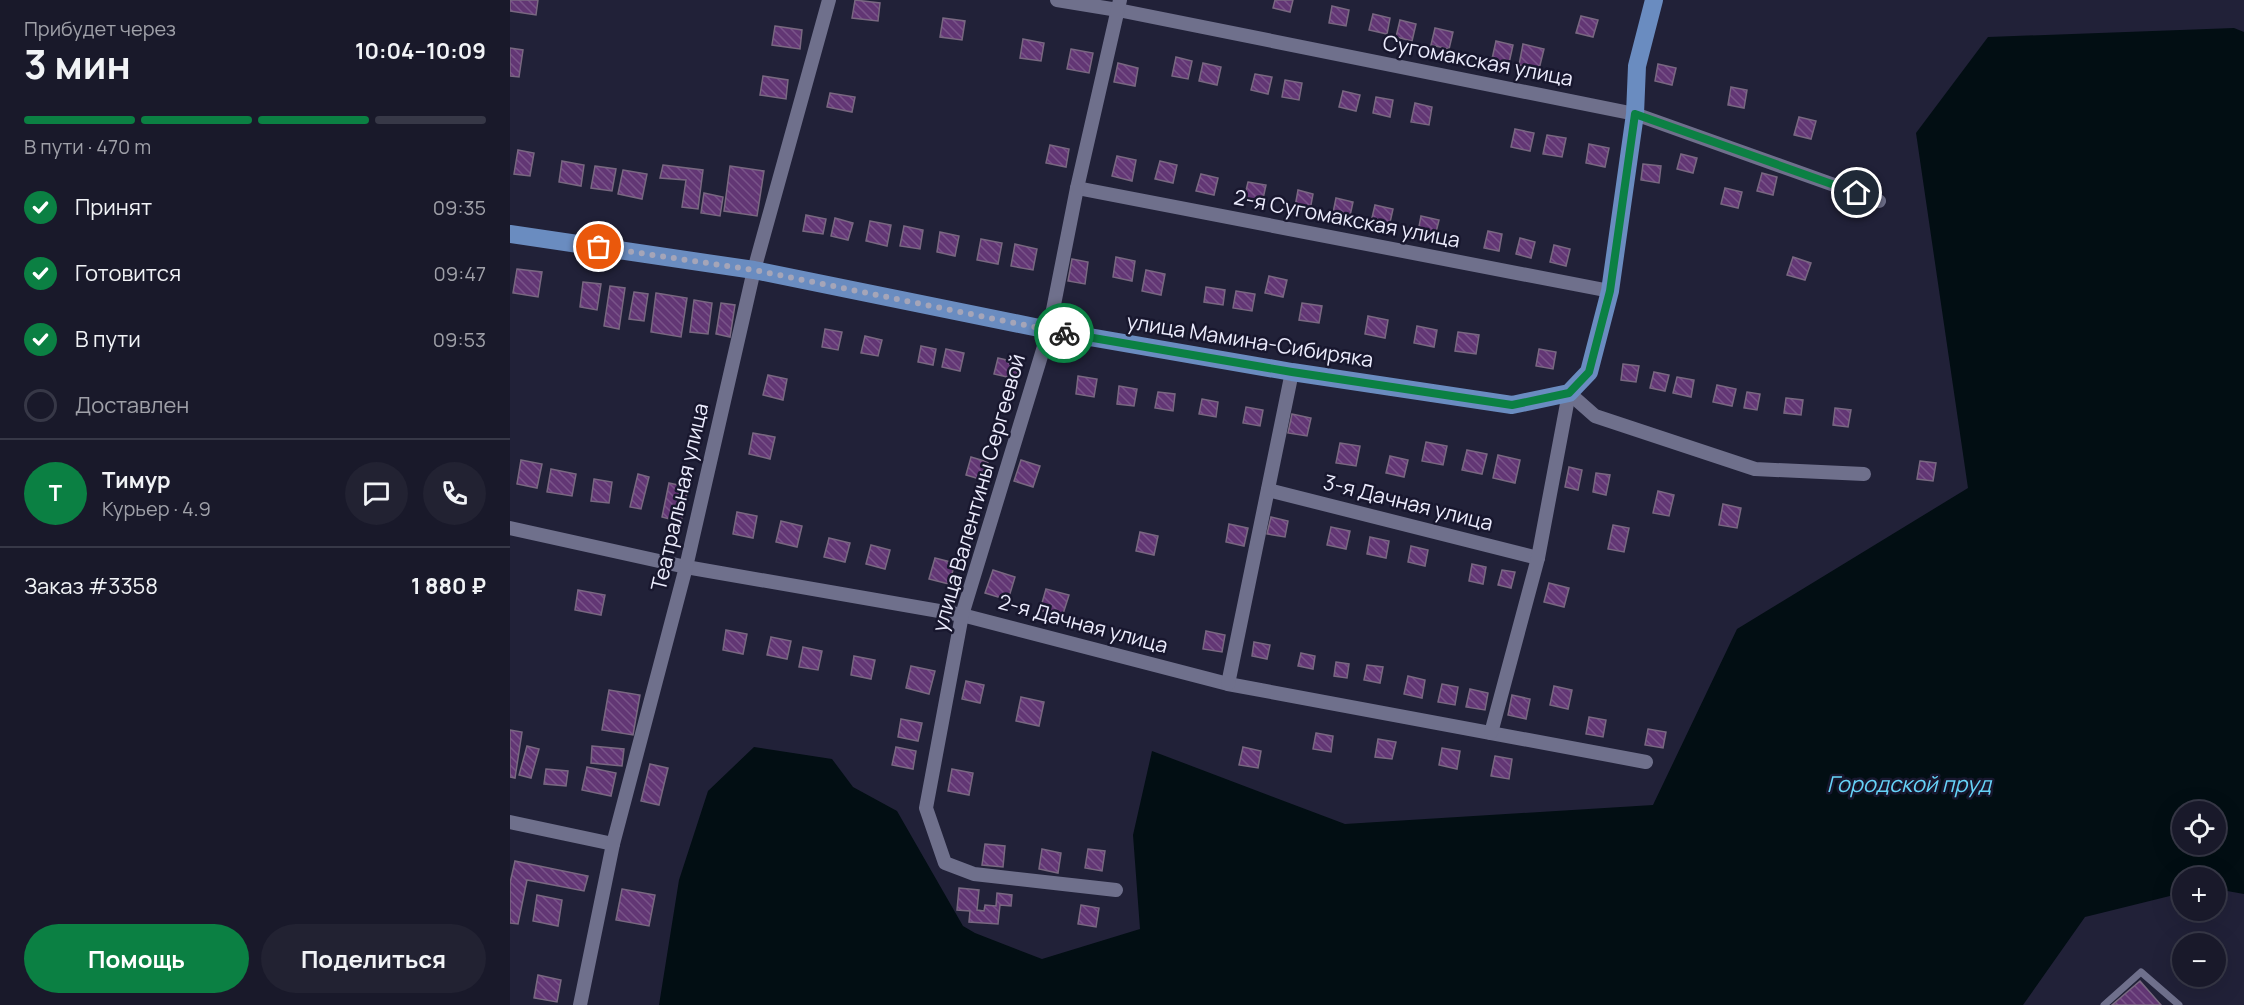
<!DOCTYPE html>
<html lang="ru">
<meta charset="utf-8">
<style>
body{margin:0;font-family:Manrope,sans-serif;background:#222232;color:#f1f3f6;height:100vh;display:flex;flex-direction:column;font-size:22px;white-space:nowrap}
*{box-sizing:border-box;margin:0}
p{font-size:20px;color:#9fa0a8}
.icon{flex:none;width:33px;height:33px;fill:none;stroke:currentColor;stroke-width:2;stroke-linecap:round;stroke-linejoin:round}
.map{position:relative;flex:1;overflow:hidden}
.sheet{display:flex;flex-direction:column;background:#19192a;width:510px}
.sheet>*{flex:none}
.fabs{position:absolute;left:1662px;top:801px;display:grid;gap:12px}
.fabs a{display:grid;place-items:center;width:54px;height:54px;border-radius:50%;background:#19192a;box-shadow:0 6px 24px #0002,0 0 0 2px #373847;font-size:30px}
.pin{position:absolute;display:grid;place-items:center;width:51px;height:51px;color:#fff;margin:-26px;border:3px solid #fff;border-radius:50%;box-shadow:0 2px 6px #0007}
.courier{position:absolute;display:grid;place-items:center;width:60px;height:60px;margin:-30px;border:4px solid #0b8043;border-radius:50%;background:#fff;color:#222;box-shadow:0 2px 8px #0007}
.overview em{font-style:normal;font-weight:700}
.overview div{display:flex;flex-direction:column-reverse}
.overview{display:flex;align-items:center;justify-content:space-between;height:102px;padding:0 24px}
h1{font-size:39px;font-weight:700;line-height:45px}
.bar{display:grid;grid-template-columns:repeat(4,1fr);gap:9px 6px;align-content:center;height:72px;padding:0 24px}
.bar i{height:8px;border-radius:4px;background:#373847}
.bar .current{background:#0b8043}
.bar p{grid-column:span 4}
.line{display:flex;align-items:center;gap:15px;padding:0 24px;border-top:2px solid #373847}
.line div{flex:1}
.round{display:grid;place-items:center;flex:none;width:63px;height:63px;border-radius:32px;background:#222232}
ol{padding:0 24px;list-style:none}
li{display:flex;align-items:center;gap:18px;height:66px}
li p{margin-inline-start:auto}
li .icon{padding:6px;border-radius:50%;background:#0b8043;color:#fff;stroke-width:4}
li:last-child{color:#9fa0a8}
li i{width:33px;height:33px;border:3px solid #373847;border-radius:50%}
.primary-button{display:flex;gap:12px;margin-top:auto;padding:12px 24px}
.primary-button a{flex:1;height:69px;border-radius:36px;background:#0b8043;color:#fff;font-size:24px;font-weight:700;line-height:69px;text-align:center}
.primary-button a+a{background:#222232;color:#f1f3f6}
main{display:flex;flex:1;min-height:0}
.map>svg:first-child{display:block}
.water{fill:#020e13;fill-rule:evenodd}
.building{fill:url(#building-back-hatch);stroke:#796881;stroke-width:1.5}
.lines{fill:none;stroke-linecap:round;stroke-linejoin:round}
.service{stroke:#6f708c;stroke-width:7}
.minor{stroke:#6f708c;stroke-width:14}
.primary{stroke:#6a8cc0;stroke-width:18}
.done{stroke:#a5a5b8;stroke-width:6;stroke-dasharray:0 10.8}
.route{stroke:#0b8043;stroke-width:8}
.labels{text-anchor:middle;stroke-width:5;stroke-linejoin:round;paint-order:stroke}
.street-label{font-size:21px;fill:#ececfd;stroke:#18172e}
.water-label{font-size:22px;font-style:italic;fill:#66d3f8;stroke:#18172e}
</style>
<main>
<section class="sheet">
<div class="overview"><div><h1>3 мин</h1><p>Прибудет через</p></div><em>10:04–10:09</em></div>
<div class="bar"><i class="current"></i><i class="current"></i><i class="current"></i><i></i><p>В пути · 470 m</p></div>
<ol>
<li><svg class="icon" aria-label="check" viewBox="0 0 24 24"><path d="M5 12l5 5 9-10"/></svg>Принят<p>09:35</p></li>
<li><svg class="icon" aria-label="check" viewBox="0 0 24 24"><path d="M5 12l5 5 9-10"/></svg>Готовится<p>09:47</p></li>
<li><svg class="icon" aria-label="check" viewBox="0 0 24 24"><path d="M5 12l5 5 9-10"/></svg>В пути<p>09:53</p></li>
<li><i></i>Доставлен</li>
</ol>
<div class="line" style="height:108px"><b class="round" style="background:#0b8043;color:#fff">Т</b><div><b>Тимур</b><p>Курьер · 4.9</p></div><a class="round"><svg class="icon" aria-label="chat" viewBox="0 0 24 24"><path d="M4 5h16v11H9l-5 4z"/></svg></a><a class="round"><svg class="icon" aria-label="phone" viewBox="0 0 24 24"><path d="M5 4h4l2 5-3 2q2 4 5 5l2-3 5 2v4C11 20 4 13 5 4z"/></svg></a></div>
<div class="line" style="height:78px"><div>Заказ #3358</div><b>1 880 ₽</b></div>
<div class="primary-button"><a>Помощь</a><a>Поделиться</a></div>
</section>
<div class="map">
<svg width="1734" height="1005" viewBox="0 0 1734 1005">
<defs>
<pattern id="building-back-hatch" width="6" height="6" patternUnits="userSpaceOnUse" patternTransform="scale(1.5)"><rect width="6" height="6" fill="#623674"/><path d="M-1 5l2 2M0 0l6 6M5-1l2 2" fill="none" stroke="#795389"/></pattern>
</defs>
<rect width="100%" height="100%" fill="#212138"/>
<path class="water" d="M1724 28 1734 32V894L1706 889V878H1672V893L1575 917 1513 1005H149L169 880 198 791 244 747 322 759 343 787 387 811 453 926 465 933 532 959 630 929 623 835 642 751 835 824 1143 805 1227 629 1458 488 1406 133 1478 37ZM1672 812H1706V844H1672Z"/>
<g class="building">
<path d="M0 0H28L26 15 0 11Z"/>
<path d="M345 0 370 3 368 21 342 18Z"/>
<path d="M765 0H783L780 12 763 8Z"/>
<path d="M822 6 839 10 836 26 819 23Z"/>
<path d="M863 14 880 18 877 34 859 30Z"/>
<path d="M1071 16 1088 20 1083 37 1066 33Z"/>
<path d="M433 18 455 21 452 40 430 37Z"/>
<path d="M890 20 906 24 902 41 886 37Z"/>
<path d="M265 26 292 30 290 49 262 45Z"/>
<path d="M925 28 943 32 939 49 921 45Z"/>
<path d="M513 39 534 43 531 61 510 58Z"/>
<path d="M986 41 1003 45 999 63 982 59Z"/>
<path d="M1013 44 1034 49 1029 69 1009 65Z"/>
<path d="M0 48 13 50 9 77 0 76Z"/>
<path d="M561 49 583 53 579 73 557 69Z"/>
<path d="M666 57 682 61 678 79 662 76Z"/>
<path d="M608 63 628 68 625 86 604 82Z"/>
<path d="M693 63 711 67 707 85 689 81Z"/>
<path d="M1148 64 1166 68 1162 85 1145 81Z"/>
<path d="M745 74 762 77 758 94 741 90Z"/>
<path d="M253 76 278 80 276 99 250 95Z"/>
<path d="M775 80 792 83 789 100 772 97Z"/>
<path d="M1221 87 1237 90 1234 108 1218 105Z"/>
<path d="M833 91 850 95 846 111 829 107Z"/>
<path d="M320 93 345 97 342 112 317 107Z"/>
<path d="M866 97 883 100 880 117 863 113Z"/>
<path d="M905 103 922 107 919 125 901 122Z"/>
<path d="M1289 117 1306 121 1301 139 1284 135Z"/>
<path d="M1005 129 1024 133 1020 151 1001 147Z"/>
<path d="M1037 135 1056 138 1052 157 1033 154Z"/>
<path d="M1079 144 1099 148 1095 167 1076 163Z"/>
<path d="M540 145 559 149 556 167 536 163Z"/>
<path d="M8 150 24 153 20 176 4 174Z"/>
<path d="M1171 154 1187 158 1183 173 1167 169Z"/>
<path d="M607 156 626 160 622 181 602 176Z"/>
<path d="M52 161 74 165 71 186 49 182Z"/>
<path d="M650 161 667 165 663 183 645 179Z"/>
<path d="M1133 164 1151 166 1149 183 1131 180Z"/>
<path d="M153 165 193 170 188 209 172 207 176 180 150 178Z"/>
<path d="M85 166 106 169 102 191 81 188Z"/>
<path d="M220 166 254 171 247 216 214 211Z"/>
<path d="M113 170 137 174 132 199 108 194Z"/>
<path d="M1252 173 1267 177 1263 195 1247 191Z"/>
<path d="M691 174 708 178 704 195 686 191Z"/>
<path d="M738 182 756 185 752 203 734 199Z"/>
<path d="M1215 188 1232 192 1228 208 1211 204Z"/>
<path d="M788 190 803 194 800 210 785 207Z"/>
<path d="M194 193 213 197 210 216 191 213Z"/>
<path d="M826 198 843 202 840 216 823 213Z"/>
<path d="M865 205 883 209 879 227 861 222Z"/>
<path d="M296 215 316 219 313 234 293 231Z"/>
<path d="M911 216 929 220 925 236 908 232Z"/>
<path d="M325 218 343 223 338 240 321 236Z"/>
<path d="M360 221 381 225 377 246 356 241Z"/>
<path d="M394 226 413 230 410 249 390 246Z"/>
<path d="M978 231 992 234 989 251 974 248Z"/>
<path d="M430 232 449 236 445 256 427 252Z"/>
<path d="M1010 238 1025 242 1021 258 1006 254Z"/>
<path d="M471 239 492 243 488 264 467 260Z"/>
<path d="M505 244 527 249 523 270 501 266Z"/>
<path d="M1044 245 1060 249 1056 266 1040 262Z"/>
<path d="M606 257 625 261 622 281 603 277Z"/>
<path d="M1283 257 1301 263 1295 280 1277 275Z"/>
<path d="M562 259 578 262 575 284 558 281Z"/>
<path d="M7 269 32 272 28 297 3 293Z"/>
<path d="M636 270 655 274 651 295 632 291Z"/>
<path d="M759 276 777 280 773 297 755 293Z"/>
<path d="M73 282 91 284 87 310 70 307Z"/>
<path d="M100 286 115 288 109 329 94 326Z"/>
<path d="M696 287 715 290 713 305 694 302Z"/>
<path d="M726 291 745 294 742 311 723 308Z"/>
<path d="M124 292 138 294 134 321 119 319Z"/>
<path d="M146 293 177 298 171 337 141 332Z"/>
<path d="M184 300 202 303 198 334 180 332Z"/>
<path d="M211 303 225 305 220 337 206 334Z"/>
<path d="M792 303 812 306 809 323 789 320Z"/>
<path d="M858 316 878 320 875 338 855 334Z"/>
<path d="M907 326 927 330 924 347 904 343Z"/>
<path d="M315 329 332 332 328 350 312 347Z"/>
<path d="M948 332 969 335 966 354 945 351Z"/>
<path d="M355 336 372 340 368 356 351 353Z"/>
<path d="M411 346 426 349 423 365 408 362Z"/>
<path d="M436 349 454 353 450 371 432 367Z"/>
<path d="M1029 349 1046 352 1043 369 1026 366Z"/>
<path d="M488 358 510 363 506 379 484 374Z"/>
<path d="M1113 364 1129 366 1126 382 1111 380Z"/>
<path d="M1144 372 1159 375 1155 391 1140 388Z"/>
<path d="M258 375 277 379 273 400 253 395Z"/>
<path d="M568 376 587 379 584 397 566 394Z"/>
<path d="M1167 377 1184 380 1181 397 1163 393Z"/>
<path d="M1207 385 1226 389 1222 406 1203 402Z"/>
<path d="M609 386 627 389 624 406 607 404Z"/>
<path d="M648 392 665 394 663 411 645 408Z"/>
<path d="M1237 392 1250 394 1247 410 1234 408Z"/>
<path d="M1276 398 1293 400 1291 415 1274 413Z"/>
<path d="M692 399 708 402 706 417 689 414Z"/>
<path d="M736 407 753 410 750 426 733 423Z"/>
<path d="M1325 408 1341 410 1338 427 1323 425Z"/>
<path d="M782 414 801 418 797 436 778 433Z"/>
<path d="M243 433 265 437 260 459 239 454Z"/>
<path d="M916 442 937 446 933 465 912 461Z"/>
<path d="M830 443 850 446 846 466 826 463Z"/>
<path d="M957 450 977 454 972 474 952 470Z"/>
<path d="M988 455 1010 460 1005 483 983 478Z"/>
<path d="M880 456 898 460 894 477 876 473Z"/>
<path d="M461 457 478 462 473 480 456 475Z"/>
<path d="M11 460 32 464 27 488 7 484Z"/>
<path d="M511 460 530 466 523 487 504 481Z"/>
<path d="M1410 461 1426 463 1423 481 1407 479Z"/>
<path d="M1059 467 1072 470 1068 490 1055 487Z"/>
<path d="M41 469 66 474 62 496 37 492Z"/>
<path d="M1086 473 1100 475 1096 495 1083 492Z"/>
<path d="M128 474 139 477 131 509 120 507Z"/>
<path d="M84 479 102 482 99 503 81 501Z"/>
<path d="M159 483 178 487 171 522 152 517Z"/>
<path d="M1148 491 1164 495 1159 516 1143 513Z"/>
<path d="M1213 504 1231 508 1227 528 1209 525Z"/>
<path d="M227 512 247 516 243 538 223 534Z"/>
<path d="M761 517 778 521 775 537 757 534Z"/>
<path d="M271 521 292 526 287 547 266 542Z"/>
<path d="M719 524 738 528 734 546 716 542Z"/>
<path d="M1103 525 1119 528 1114 552 1098 549Z"/>
<path d="M821 527 840 531 836 549 817 545Z"/>
<path d="M630 532 648 536 644 555 626 551Z"/>
<path d="M860 537 879 541 876 558 857 554Z"/>
<path d="M319 538 340 543 335 562 314 557Z"/>
<path d="M361 545 380 550 375 569 356 564Z"/>
<path d="M901 546 918 550 915 566 898 562Z"/>
<path d="M425 558 445 563 439 584 419 579Z"/>
<path d="M962 564 976 567 973 584 959 581Z"/>
<path d="M483 570 505 577 498 600 475 593Z"/>
<path d="M992 570 1005 572 1001 588 988 585Z"/>
<path d="M1039 583 1059 588 1054 607 1034 602Z"/>
<path d="M536 589 559 595 552 617 530 610Z"/>
<path d="M68 590 95 595 91 615 65 610Z"/>
<path d="M216 630 237 634 233 654 213 650Z"/>
<path d="M696 631 715 635 712 652 693 649Z"/>
<path d="M261 637 281 641 277 659 257 655Z"/>
<path d="M744 642 760 645 757 659 742 656Z"/>
<path d="M293 647 312 651 308 670 289 667Z"/>
<path d="M791 653 805 656 803 669 788 666Z"/>
<path d="M344 656 365 660 361 679 341 675Z"/>
<path d="M826 662 839 664 837 678 824 676Z"/>
<path d="M857 665 873 667 870 683 854 680Z"/>
<path d="M401 666 425 671 419 694 396 688Z"/>
<path d="M898 676 915 680 912 698 894 694Z"/>
<path d="M456 681 474 685 470 703 452 699Z"/>
<path d="M932 684 948 687 945 705 928 702Z"/>
<path d="M1044 686 1062 690 1058 709 1040 705Z"/>
<path d="M960 689 978 693 975 710 956 707Z"/>
<path d="M99 690 130 695 123 735 92 730Z"/>
<path d="M1002 695 1020 699 1016 719 998 715Z"/>
<path d="M511 697 534 702 529 726 506 721Z"/>
<path d="M1079 717 1096 720 1093 737 1076 734Z"/>
<path d="M391 719 412 723 408 741 388 737Z"/>
<path d="M1138 729 1156 732 1153 748 1135 745Z"/>
<path d="M0 730 12 732 5 778 0 777Z"/>
<path d="M806 733 823 736 821 752 803 749Z"/>
<path d="M868 739 886 742 882 759 865 757Z"/>
<path d="M17 746 29 749 21 778 9 775Z"/>
<path d="M82 746 114 749 112 766 81 763Z"/>
<path d="M386 747 406 751 403 769 382 765Z"/>
<path d="M733 747 751 751 748 768 729 765Z"/>
<path d="M932 748 950 751 947 769 929 765Z"/>
<path d="M985 756 1002 759 999 779 981 776Z"/>
<path d="M140 764 158 768 149 805 131 801Z"/>
<path d="M77 767 106 773 101 796 72 790Z"/>
<path d="M36 769 58 771 56 786 34 784Z"/>
<path d="M442 769 463 773 459 795 438 791Z"/>
<path d="M475 844 495 846 493 867 472 865Z"/>
<path d="M532 849 551 853 548 873 529 869Z"/>
<path d="M578 849 595 851 592 871 575 868Z"/>
<path d="M5 861 78 876 74 891 17 880 8 924 0 923V883Z"/>
<path d="M449 888 469 890 467 910 474 911 475 905 486 906 487 893 502 895 501 906 490 905 488 924 459 922 460 911 447 910Z"/>
<path d="M112 889 145 895 139 926 106 920Z"/>
<path d="M27 895 52 900 48 926 23 921Z"/>
<path d="M571 905 589 908 586 927 568 924Z"/>
<path d="M28 975 51 980 47 1002 24 998Z"/>
<path d="M1630 981 1651 1005H1602Z"/>
</g>
<g class="lines">
<path class="service" d="M1594 1005 1631 972 1669 1005"/>
<g class="minor">
<path d="M547 0 608 10 1125 114 1369 201"/>
<path d="M567 188 1100 291"/>
<path d="M1059 393 1085 416 1245 469 1354 474"/>
<path d="M758 490 1028 558"/>
<path d="M0 528 176 567 452 615 718 684 1136 762"/>
<path d="M718 684 782 372"/>
<path d="M981 733 1028 558 1059 393"/>
<path d="M0 822 103 844"/>
<path d="M606 890 464 874 435 863 416 808 452 615 539 330 567 188 610 0"/>
<path d="M70 1005 103 844 176 567 244 270 319 0"/>
</g>
<path class="primary" d="M0 234 244 270 539 330 782 372 1002 405 1059 393 1079 372 1100 291 1125 114 1127 66 1144 0"/>
</g>
<g class="lines">
<path class="done" d="M89 247 244 270 554 333"/>
<path class="route" d="M554 333 782 372 1002 405 1059 393 1079 372 1100 291 1125 114 1347 193"/>
</g>
<g class="labels">
<g class="street-label">
<text transform="translate(968 61) rotate(11)" y="7">Сугомакская улица</text>
<text transform="translate(837 219) rotate(11)" y="7">2-я Сугомакская улица</text>
<text transform="translate(740 341) rotate(9)" y="7">улица Мамина-Сибиряка</text>
<text transform="translate(469 493) rotate(-74)" y="7">улица Валентины Сергеевой</text>
<text transform="translate(170 497) rotate(-77)" y="7">Театральная улица</text>
<text transform="translate(898 503) rotate(14)" y="7">3-я Дачная улица</text>
<text transform="translate(573 624) rotate(15)" y="7">2-я Дачная улица</text>
</g>
<g class="water-label">
<text x="1399" y="792">Городской пруд</text>
</g>
</g>
</svg>
<div class="fabs">
<a><svg class="icon" aria-label="locate" viewBox="0 0 24 24"><circle cx="12" cy="12" r="6"/><path d="M12 2v4M12 18v4M2 12h4M18 12h4"/></svg></a>
<a>+</a>
<a>−</a>
</div>
<div class="pin" style="left:89px;top:247px;background:#ea580c"><svg class="icon" aria-label="bag" viewBox="0 0 24 24"><path d="M5 8h14l-1 12H6zM9 8a3 3 0 0 1 6 0"/></svg></div>
<div class="pin" style="left:1347px;top:193px;background:#1f2937"><svg class="icon" aria-label="home" viewBox="0 0 24 24"><path d="M3 11l9-7 9 7M6 9v11h12V9"/></svg></div>
<div class="courier" style="left:554px;top:333px"><svg class="icon" aria-label="bike" viewBox="0 0 24 24"><circle cx="6" cy="16" r="4"/><circle cx="18" cy="16" r="4"/><path d="M6 16l4-8h5l3 8M10 8l3 8H6M13 5h3"/></svg></div>
</div>
</main>
